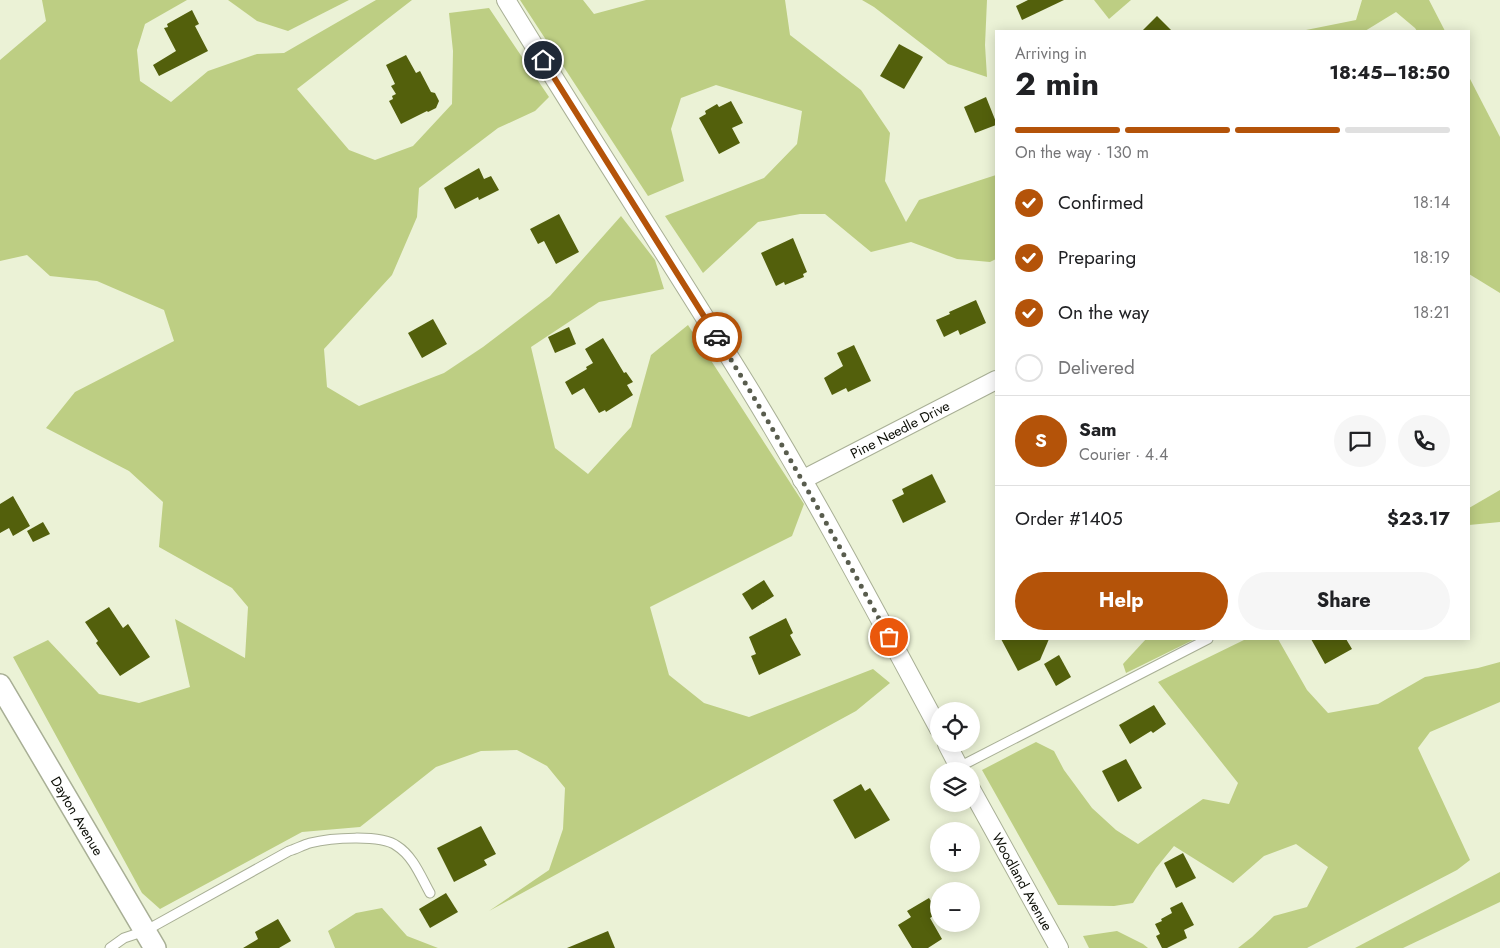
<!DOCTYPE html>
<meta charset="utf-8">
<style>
body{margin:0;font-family:Jost,sans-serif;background:#f6f6f6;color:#202124;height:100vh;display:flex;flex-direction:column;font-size:19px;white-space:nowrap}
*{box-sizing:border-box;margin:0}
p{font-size:16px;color:#757577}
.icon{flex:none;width:28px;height:28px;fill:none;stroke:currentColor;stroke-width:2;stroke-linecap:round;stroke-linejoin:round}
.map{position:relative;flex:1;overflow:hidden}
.details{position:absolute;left:995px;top:30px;width:475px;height:610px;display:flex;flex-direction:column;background:#fff;border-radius:0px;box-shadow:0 2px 12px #0003}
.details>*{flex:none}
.fabs{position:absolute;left:930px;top:702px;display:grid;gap:10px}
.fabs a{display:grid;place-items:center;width:50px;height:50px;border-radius:50%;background:#fff;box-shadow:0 2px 12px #0003;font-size:25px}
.pin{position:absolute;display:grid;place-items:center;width:42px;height:42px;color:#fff;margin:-21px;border:2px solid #fff;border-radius:50%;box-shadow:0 1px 5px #0007}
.courier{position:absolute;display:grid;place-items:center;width:50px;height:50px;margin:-25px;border:4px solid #b45309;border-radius:50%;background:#fff;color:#222;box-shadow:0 1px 6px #0007}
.overview em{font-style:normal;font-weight:700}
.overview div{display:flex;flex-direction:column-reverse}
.overview{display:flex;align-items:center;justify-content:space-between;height:85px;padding:0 20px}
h1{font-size:32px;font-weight:700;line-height:38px}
.bar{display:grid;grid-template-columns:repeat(4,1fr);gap:8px 5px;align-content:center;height:60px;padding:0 20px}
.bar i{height:6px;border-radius:4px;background:#e0e0e0}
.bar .current{background:#b45309}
.bar p{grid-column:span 4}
.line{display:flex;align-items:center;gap:12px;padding:0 20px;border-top:1px solid #e0e0e0}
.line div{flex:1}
.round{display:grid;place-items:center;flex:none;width:52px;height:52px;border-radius:26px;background:#f6f6f6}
ol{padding:0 20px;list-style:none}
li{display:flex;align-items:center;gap:15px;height:55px}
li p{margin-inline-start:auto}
li .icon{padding:5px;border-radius:50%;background:#b45309;color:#fff;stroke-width:4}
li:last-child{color:#757577}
li i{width:28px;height:28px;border:2px solid #e0e0e0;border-radius:50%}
.action{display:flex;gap:10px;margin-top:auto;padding:10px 20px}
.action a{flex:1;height:58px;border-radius:30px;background:#b45309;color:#fff;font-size:20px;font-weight:700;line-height:58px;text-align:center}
.action a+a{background:#f6f6f6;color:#202124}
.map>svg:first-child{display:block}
.green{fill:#bdce83}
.building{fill:#53600c}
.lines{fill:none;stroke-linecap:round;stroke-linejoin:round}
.service-casing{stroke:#a8af95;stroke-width:11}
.minor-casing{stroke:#a8af95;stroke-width:20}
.tertiary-casing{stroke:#a8af95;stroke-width:24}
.service{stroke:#fff;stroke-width:9}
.minor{stroke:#fff;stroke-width:18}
.tertiary{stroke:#fff;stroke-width:21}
.done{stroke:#595d4e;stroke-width:5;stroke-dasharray:0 9}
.route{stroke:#b45309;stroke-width:6}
.labels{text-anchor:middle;stroke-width:5;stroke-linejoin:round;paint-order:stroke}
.street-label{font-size:14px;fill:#0b0d05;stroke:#f8fee8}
</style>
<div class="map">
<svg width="1500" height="948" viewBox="0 0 1500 948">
<rect width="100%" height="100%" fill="#ebf2d6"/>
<g class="green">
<path d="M42 0H187L145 24 137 50 140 81 171 102 208 71 257 54 284 53 376 0H412L297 89 349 150 375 160 413 146 452 104 453 51 449 13 489 8 549 97 535 111 498 128 419 188 417 217 392 275 324 349 327 387 359 406 444 373 483 347 550 296 621 216 655 260 664 289 599 302 531 347 555 448 588 474 631 427 651 355 688 325 804 504 792 536 650 607 669 675 704 703 749 717 873 669 890 683 856 711 489 911 549 870 563 829 565 788 547 766 517 750 481 751 436 767 360 827 302 832 160 909 142 893 13 657 48 640 99 694 139 703 190 687 175 619 245 658 248 607 232 588 159 547 163 502 129 471 46 428 75 392 174 341 164 310 97 281 50 276 27 255 0 261V60L46 21Z"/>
<path d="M228 0H349L288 31 257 21Z"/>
<path d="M520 0H583L594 14 646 0H785L790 35 861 90 890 133 885 181 906 222 919 200 996 175V259L990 262 957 259 911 242 871 252 825 214H800L758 222 703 273 665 216 764 178 797 144 802 111 716 85 681 98 671 129 684 181 648 196Z"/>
<path d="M862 0H987L985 45 987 77 948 64 874 7Z"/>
<path d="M1094 0H1131L1109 19Z"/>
<path d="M1362 0H1429L1445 31H1417L1415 28 1396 12 1365 31H1301L1356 20Z"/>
<path d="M1469 77 1500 137V293L1469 274Z"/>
<path d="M1500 490V522L1469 525V508Z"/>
<path d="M1146 639H1195L1126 673 1123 664Z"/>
<path d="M1246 639H1278L1307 690 1328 713 1378 704 1425 677 1478 668 1500 662V702L1430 732 1418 748 1470 860 1457 870 1307 948H1238L1252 937 1274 916 1307 907 1328 867 1296 844 1264 856 1233 883 1174 846 1156 868 1133 903 1114 906 1058 905 982 770 1036 742 1054 751 1064 770 1092 808 1116 830 1138 844 1203 799 1229 804 1238 783 1158 682Z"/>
<path d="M1500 872V902L1403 948H1355Z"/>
<path d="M382 908 407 936 438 948H335L328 931 356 913Z"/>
<path d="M1117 931 1143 944 1148 948H1089L1083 936Z"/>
</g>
<g class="building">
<path d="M1028 0H1064L1022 20 1016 6Z"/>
<path d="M192 10 199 24 195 26 208 51 159 76 153 65 176 51 164 28 168 27 167 24Z"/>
<path d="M1157 16 1172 31H1142Z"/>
<path d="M899 44 923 57 904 89 880 76Z"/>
<path d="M406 55 416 73 420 71 431 92 435 93 439 101 436 108 428 112 427 111 401 124 389 101 393 99 392 96 396 94 391 86 395 84 386 65Z"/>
<path d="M986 97 996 122V125L975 133 964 107Z"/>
<path d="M731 101 743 123 732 128 740 143 719 154 699 118 706 114 705 111 717 104 719 107Z"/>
<path d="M479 168 484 179 491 176 499 190 479 200 478 197 455 209 444 188Z"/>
<path d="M559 214 579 252 556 264 544 241 538 244 530 229Z"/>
<path d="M793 238 807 272 803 274 804 277 785 285 784 282 776 286 761 253Z"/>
<path d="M976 300 986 323 960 335 958 330 944 337 936 320 950 314 949 312Z"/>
<path d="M433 319 447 344 422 358 408 333Z"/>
<path d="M569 327 576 344 555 353 548 337Z"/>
<path d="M603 338 624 373 626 372 633 382 627 385 633 395 606 412 605 410 599 413 584 388 572 395 565 382 587 369 586 367 593 363 585 349Z"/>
<path d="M854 345 871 381 848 392 846 388 832 395 824 378 843 366 837 353Z"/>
<path d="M932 474 946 502 903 523 892 500 904 494 902 489Z"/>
<path d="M13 496 30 526 13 536 9 528 0 533V504Z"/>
<path d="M43 522 50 534 33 542 27 531Z"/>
<path d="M764 580 774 596 752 610 742 594Z"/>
<path d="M109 607 123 628 128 624 150 657 120 676 96 643 98 641 85 622Z"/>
<path d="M786 618 793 633 790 635 801 655 759 675 751 656 756 654 749 637Z"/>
<path d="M1001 639H1049L1040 660 1018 671Z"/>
<path d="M1311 639H1346L1352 649 1325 664Z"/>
<path d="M1059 655 1071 677 1056 686 1044 664Z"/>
<path d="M1154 705 1166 724 1153 733 1151 731 1130 744 1119 725Z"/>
<path d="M1126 759 1142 788 1118 802 1102 771Z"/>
<path d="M861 784 865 791 870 788 890 820 855 839 833 800Z"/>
<path d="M481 826 496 854 484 860 487 865 454 882 437 848Z"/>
<path d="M1183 853 1196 878 1176 888 1164 863Z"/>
<path d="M446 893 458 912 430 928 419 909Z"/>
<path d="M929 898 938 913 930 918 942 939 928 948H912L898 925 911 917 907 911Z"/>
<path d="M1182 902 1194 925 1184 930 1187 938 1167 948H1162L1156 936 1160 934 1155 924 1162 921 1161 919 1172 913 1170 908Z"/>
<path d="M278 919 291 941 279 948H243L258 939 255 932Z"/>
<path d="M608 931 615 948H567Z"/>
</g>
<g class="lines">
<defs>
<g id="service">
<path d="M959 767 1208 639"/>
<path d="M110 948 124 938 145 931 289 851C296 849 303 845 310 843 330 838 381 834 397 846 413 856 421 877 430 893"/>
</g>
<g id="minor">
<path d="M506 0C585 130 668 257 748 387 816 498 877 614 939 729"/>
<path id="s1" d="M802 480 996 380"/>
<path d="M947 744 961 771"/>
<path id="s2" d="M971 789 1059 948"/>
</g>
<g id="tertiary">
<path id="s3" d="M0 685 155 948"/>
</g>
</defs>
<use href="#service" class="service-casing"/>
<use href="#minor" class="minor-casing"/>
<use href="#tertiary" class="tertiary-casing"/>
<use href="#service" class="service"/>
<use href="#minor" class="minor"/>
<use href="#tertiary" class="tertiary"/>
</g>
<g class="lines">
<path class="done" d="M717 337C778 435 834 536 889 637"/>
<path class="route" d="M543 60 717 337"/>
</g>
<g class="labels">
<g class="street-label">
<text dy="5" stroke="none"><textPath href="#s1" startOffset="110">Pine Needle Drive</textPath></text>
<text dy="5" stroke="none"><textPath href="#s3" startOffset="152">Dayton Avenue</textPath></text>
<text dy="5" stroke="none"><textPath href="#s2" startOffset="106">Woodland Avenue</textPath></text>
</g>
</g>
</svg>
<div class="fabs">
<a><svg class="icon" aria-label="locate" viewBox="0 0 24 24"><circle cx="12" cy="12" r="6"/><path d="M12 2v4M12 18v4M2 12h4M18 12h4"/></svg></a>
<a><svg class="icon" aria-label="layers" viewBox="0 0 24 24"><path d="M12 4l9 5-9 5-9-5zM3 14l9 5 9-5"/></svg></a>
<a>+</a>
<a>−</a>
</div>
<div class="pin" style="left:889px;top:637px;background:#ea580c"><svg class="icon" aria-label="bag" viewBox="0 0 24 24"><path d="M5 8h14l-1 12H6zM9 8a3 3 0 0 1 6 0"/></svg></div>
<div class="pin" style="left:543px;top:60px;background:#1f2937"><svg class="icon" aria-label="home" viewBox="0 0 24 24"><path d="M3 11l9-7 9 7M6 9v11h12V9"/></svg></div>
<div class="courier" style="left:717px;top:337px"><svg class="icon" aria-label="car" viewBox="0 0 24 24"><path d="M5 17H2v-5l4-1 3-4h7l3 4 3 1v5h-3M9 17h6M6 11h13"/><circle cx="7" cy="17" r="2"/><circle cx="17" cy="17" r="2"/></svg></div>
<section class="details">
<div class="overview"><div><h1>2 min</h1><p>Arriving in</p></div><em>18:45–18:50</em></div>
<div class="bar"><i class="current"></i><i class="current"></i><i class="current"></i><i></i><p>On the way · 130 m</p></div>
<ol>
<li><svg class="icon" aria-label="check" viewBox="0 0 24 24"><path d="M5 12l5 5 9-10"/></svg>Confirmed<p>18:14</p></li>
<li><svg class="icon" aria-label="check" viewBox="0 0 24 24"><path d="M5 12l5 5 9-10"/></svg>Preparing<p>18:19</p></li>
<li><svg class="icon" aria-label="check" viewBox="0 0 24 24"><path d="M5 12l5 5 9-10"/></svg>On the way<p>18:21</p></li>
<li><i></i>Delivered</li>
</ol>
<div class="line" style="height:90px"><b class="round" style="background:#b45309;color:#fff">S</b><div><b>Sam</b><p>Courier · 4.4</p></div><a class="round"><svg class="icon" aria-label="chat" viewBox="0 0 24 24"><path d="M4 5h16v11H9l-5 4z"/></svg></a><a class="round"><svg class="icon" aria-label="phone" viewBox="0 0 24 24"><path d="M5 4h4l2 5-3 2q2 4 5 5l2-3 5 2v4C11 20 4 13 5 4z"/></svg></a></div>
<div class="line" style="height:65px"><div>Order #1405</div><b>$23.17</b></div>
<div class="action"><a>Help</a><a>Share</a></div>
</section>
</div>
